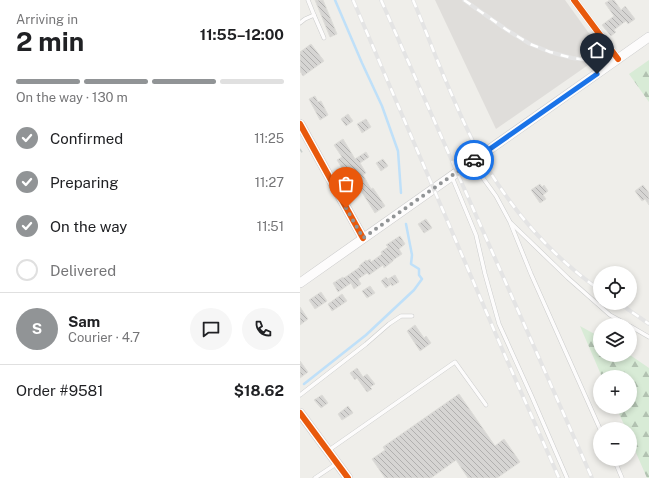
<!DOCTYPE html>
<meta charset="utf-8">
<style>
body{margin:0;font-family:"Public Sans",sans-serif;background:#f6f6f6;color:#202124;height:100vh;display:flex;flex-direction:column;font-size:15px;white-space:nowrap}
*{box-sizing:border-box;margin:0}
p{font-size:13px;color:#757577}
.icon{flex:none;width:22px;height:22px;fill:none;stroke:currentColor;stroke-width:2;stroke-linecap:round;stroke-linejoin:round}
.map{position:relative;flex:1;overflow:hidden}
.side{display:flex;flex-direction:column;background:#fff;width:300px}
.side>*{flex:none}
.buttons{position:absolute;left:293px;top:266px;display:grid;gap:8px}
.buttons a{display:grid;place-items:center;width:44px;height:44px;border-radius:50%;background:#fff;box-shadow:0 2px 6px #0003;font-size:20px}
.pin{position:absolute;display:grid;place-items:center;width:34px;height:34px;color:#fff;margin:-41px -17px;border-radius:50% 50% 50% 0;rotate:-45deg;box-shadow:0 0 4px #0007}
.pin .icon{rotate:45deg}
.courier{position:absolute;display:grid;place-items:center;width:40px;height:40px;margin:-20px;border:3px solid #1a73e8;border-radius:50%;background:#fff;color:#222;box-shadow:0 1px 5px #0007}
.overview em{font-style:normal;font-weight:700}
.overview div{display:flex;flex-direction:column-reverse}
.overview{display:flex;align-items:center;justify-content:space-between;height:68px;padding:0 16px}
h1{font-size:26px;font-weight:700;line-height:30px}
.bar{display:grid;grid-template-columns:repeat(4,1fr);gap:6px 4px;align-content:center;height:48px;padding:0 16px}
.bar i{height:5px;border-radius:3px;background:#e0e0e0}
.bar .selected{background:#919496}
.bar p{grid-column:span 4}
.line{display:flex;align-items:center;gap:10px;padding:0 16px;border-top:1px solid #e0e0e0}
.line div{flex:1}
.round{display:grid;place-items:center;flex:none;width:42px;height:42px;border-radius:21px;background:#f6f6f6}
ol{padding:0 16px;list-style:none}
li{display:flex;align-items:center;gap:12px;height:44px}
li p{margin-inline-start:auto}
li .icon{padding:4px;border-radius:50%;background:#919496;color:#fff;stroke-width:4}
li:last-child{color:#757577}
li i{width:22px;height:22px;border:2px solid #e0e0e0;border-radius:50%}
main{display:flex;flex:1;min-height:0}
.map>svg:first-child{display:block}
.industrial{fill:#dfddda}
.forest{fill:url(#forest-firs)}
.lines{fill:none;stroke-linecap:round;stroke-linejoin:round}
.stream{stroke:#bfe0f9;stroke-width:2.5}
.building{fill:url(#building-back-hatch);stroke:#deddd9}
.lane-casing{stroke:#cbcccc;stroke-width:4.5}
.street-casing{stroke:#cbcccc;stroke-width:8}
.secondary-casing{stroke:#cacacb;stroke-width:10}
.path{stroke:#cacfcc;stroke-width:1.5;stroke-dasharray:4 2;stroke-linecap:butt}
.lane{stroke:#fdfcfc;stroke-width:3.5}
.street{stroke:#fdfcfc;stroke-width:7}
.secondary{stroke:#fdfcfc;stroke-width:9}
.rail-casing{stroke:#e4e4e4;stroke-width:4}
.rail{stroke:#fff;stroke-width:2.5;stroke-dasharray:8;stroke-linecap:butt}
.cycleway-casing{stroke:#fff;stroke-width:8}
.cycleway{stroke:#e8590c;stroke-width:6}
.done{stroke:#919496;stroke-width:4;stroke-dasharray:0 7.2}
.route{stroke:#1a73e8;stroke-width:5}
</style>
<main>
<section class="side">
<div class="overview"><div><h1>2 min</h1><p>Arriving in</p></div><em>11:55–12:00</em></div>
<div class="bar"><i class="selected"></i><i class="selected"></i><i class="selected"></i><i></i><p>On the way · 130 m</p></div>
<ol>
<li><svg class="icon" aria-label="check" viewBox="0 0 24 24"><path d="M5 12l5 5 9-10"/></svg>Confirmed<p>11:25</p></li>
<li><svg class="icon" aria-label="check" viewBox="0 0 24 24"><path d="M5 12l5 5 9-10"/></svg>Preparing<p>11:27</p></li>
<li><svg class="icon" aria-label="check" viewBox="0 0 24 24"><path d="M5 12l5 5 9-10"/></svg>On the way<p>11:51</p></li>
<li><i></i>Delivered</li>
</ol>
<div class="line" style="height:72px"><b class="round" style="background:#919496;color:#fff">S</b><div><b>Sam</b><p>Courier · 4.7</p></div><a class="round"><svg class="icon" aria-label="chat" viewBox="0 0 24 24"><path d="M4 5h16v11H9l-5 4z"/></svg></a><a class="round"><svg class="icon" aria-label="phone" viewBox="0 0 24 24"><path d="M5 4h4l2 5-3 2q2 4 5 5l2-3 5 2v4C11 20 4 13 5 4z"/></svg></a></div>
<div class="line" style="height:52px"><div>Order #9581</div><b>$18.62</b></div>
</section>
<div class="map">
<svg width="349" height="478" viewBox="0 0 349 478">
<defs>
<pattern id="forest-firs" width="22" height="20" patternUnits="userSpaceOnUse"><rect width="22" height="20" fill="#d8ebd6"/><path d="M5 1l3.5 6h-7zM16 11l3.5 6h-7z" fill="#b2c2b1"/></pattern>
<pattern id="building-back-hatch" width="6" height="6" patternUnits="userSpaceOnUse"><rect width="6" height="6" fill="#d6d5d3"/><path d="M-1 5l2 2M0 0l6 6M5-1l2 2" fill="none" stroke="#b1b0af"/></pattern>
</defs>
<rect width="100%" height="100%" fill="#efeeea"/>
<path class="industrial" d="M135 0H265L304 54 196 129Z"/>
<g class="forest">
<path d="M349 60V102L329 74Z"/>
<path d="M280 326 300 337V355H330L349 368V478H347L330 439V429H326L316 407H330V377H302Z"/>
</g>
<g class="lines">
<g class="stream">
<path d="M35 0 62 63 82 106 98 151 101 193"/>
<path d="M4 384 66 335 114 290 122 279 119 275V269L111 264 112 255 106 224"/>
</g>
</g>
<g class="building">
<path d="M15 0H23L37 34 30 37Z"/>
<path d="M310 0H314L321 10 325 6 335 19 328 24 326 21 323 23 314 30 316 32 311 36 302 25 314 16 305 3Z"/>
<path d="M11 44 24 61 3 76 0 71V52Z"/>
<path d="M15 96 18 102 21 101 28 115 20 120 9 99Z"/>
<path d="M48 114 53 121 46 126 41 119Z"/>
<path d="M66 119 71 127 62 133 57 124Z"/>
<path d="M43 139 55 159 66 152 69 157 60 163 66 173 63 175 71 189 73 188 85 206 75 213 58 186 57 187 44 167 42 168 37 160 42 157 34 145Z"/>
<path d="M83 159 88 166 81 171 76 163Z"/>
<path d="M240 184 242 187 244 185 248 191 243 195 246 199 240 203 231 190Z"/>
<path d="M343 185 349 193V205L345 199 342 201 335 191Z"/>
<path d="M126 219 132 228 124 233 118 224Z"/>
<path d="M100 236 105 244 99 249 102 254 93 260V261L84 268 83 265 69 275 67 273 58 279 61 284 54 289 51 283 38 292 33 283 43 277 44 278 60 267 59 266 66 260 67 261 70 259 71 262 82 254 81 252 88 247 86 245Z"/>
<path d="M95 275 99 282 92 286 88 279Z"/>
<path d="M86 277 91 284 86 288 81 281Z"/>
<path d="M70 286 75 293 67 298 62 291Z"/>
<path d="M21 292 27 301 15 309 9 300Z"/>
<path d="M42 294 47 301 32 311 28 304Z"/>
<path d="M0 307 8 319 0 325Z"/>
<path d="M115 325 124 338 126 336 131 343 120 351 107 331Z"/>
<path d="M0 361 8 372 0 378Z"/>
<path d="M57 368 63 377 67 374 75 384 70 387 72 389 67 392 57 378 55 380 50 373Z"/>
<path d="M159 394 195 446 204 439 220 462 197 478H168L156 460 131 478H85L72 459 85 450 83 447Z"/>
<path d="M22 395 28 403 21 408 14 400Z"/>
<path d="M48 406 53 413 42 420 38 414Z"/>
</g>
<g class="lines">
<defs>
<g id="lane">
<path d="M14 15 24 38"/>
<path d="M0 23 5 19 14 15 8 0"/>
<path d="M172 163 196 196 210 222 231 274 300 429"/>
<path d="M152 177 176 235 185 274 199 324 232 397 267 478"/>
<path d="M211 223 268 278 310 315 328 325"/>
<path d="M330 326 349 337"/>
<path d="M0 395 66 344 89 324 101 316H112"/>
<path d="M29 450 155 362 186 405"/>
<path d="M314 459 322 478"/>
<path d="M15 478 36 464"/>
</g>
<path id="street" d="M274 0 318 59"/>
<g id="secondary">
<path d="M0 124 63 238"/>
<path d="M0 283 349 37"/>
<path d="M0 413 48 478"/>
</g>
</defs>
<use href="#lane" class="lane-casing"/>
<use href="#street" class="street-casing"/>
<use href="#secondary" class="secondary-casing"/>
<path class="path" d="M0 149 3 154"/>
<use href="#lane" class="lane"/>
<use href="#street" class="street"/>
<use href="#secondary" class="secondary"/>
<defs>
<g id="rail">
<path d="M53 0 203 351 259 478"/>
<path d="M81 0 292 478"/>
<path d="M113 0C124 26 134 53 145 79 158 109 170 139 187 167 216 215 254 258 300 290"/>
<path d="M164 0 207 30 230 44 250 52 272 58 294 61"/>
<path d="M319 303 349 324"/>
</g>
</defs>
<use href="#rail" class="rail-casing"/>
<use href="#rail" class="rail"/>
<defs>
<g id="cycleway">
<path d="M274 0 318 59"/>
<path d="M0 124 63 238"/>
<path d="M0 413 48 478"/>
</g>
</defs>
<use href="#cycleway" class="cycleway-casing"/>
<use href="#cycleway" class="cycleway"/>
</g>
<g class="lines">
<path class="done" d="M46 208 63 238 174 160"/>
<path class="route" d="M174 160 297 74"/>
</g>
</svg>
<div class="buttons">
<a><svg class="icon" aria-label="locate" viewBox="0 0 24 24"><circle cx="12" cy="12" r="6"/><path d="M12 2v4M12 18v4M2 12h4M18 12h4"/></svg></a>
<a><svg class="icon" aria-label="layers" viewBox="0 0 24 24"><path d="M12 4l9 5-9 5-9-5zM3 14l9 5 9-5"/></svg></a>
<a>+</a>
<a>−</a>
</div>
<div class="pin" style="left:46px;top:208px;background:#ea580c"><svg class="icon" aria-label="bag" viewBox="0 0 24 24"><path d="M5 8h14l-1 12H6zM9 8a3 3 0 0 1 6 0"/></svg></div>
<div class="pin" style="left:297px;top:74px;background:#1f2937"><svg class="icon" aria-label="home" viewBox="0 0 24 24"><path d="M3 11l9-7 9 7M6 9v11h12V9"/></svg></div>
<div class="courier" style="left:174px;top:160px"><svg class="icon" aria-label="car" viewBox="0 0 24 24"><path d="M5 17H2v-5l4-1 3-4h7l3 4 3 1v5h-3M9 17h6M6 11h13"/><circle cx="7" cy="17" r="2"/><circle cx="17" cy="17" r="2"/></svg></div>
</div>
</main>
